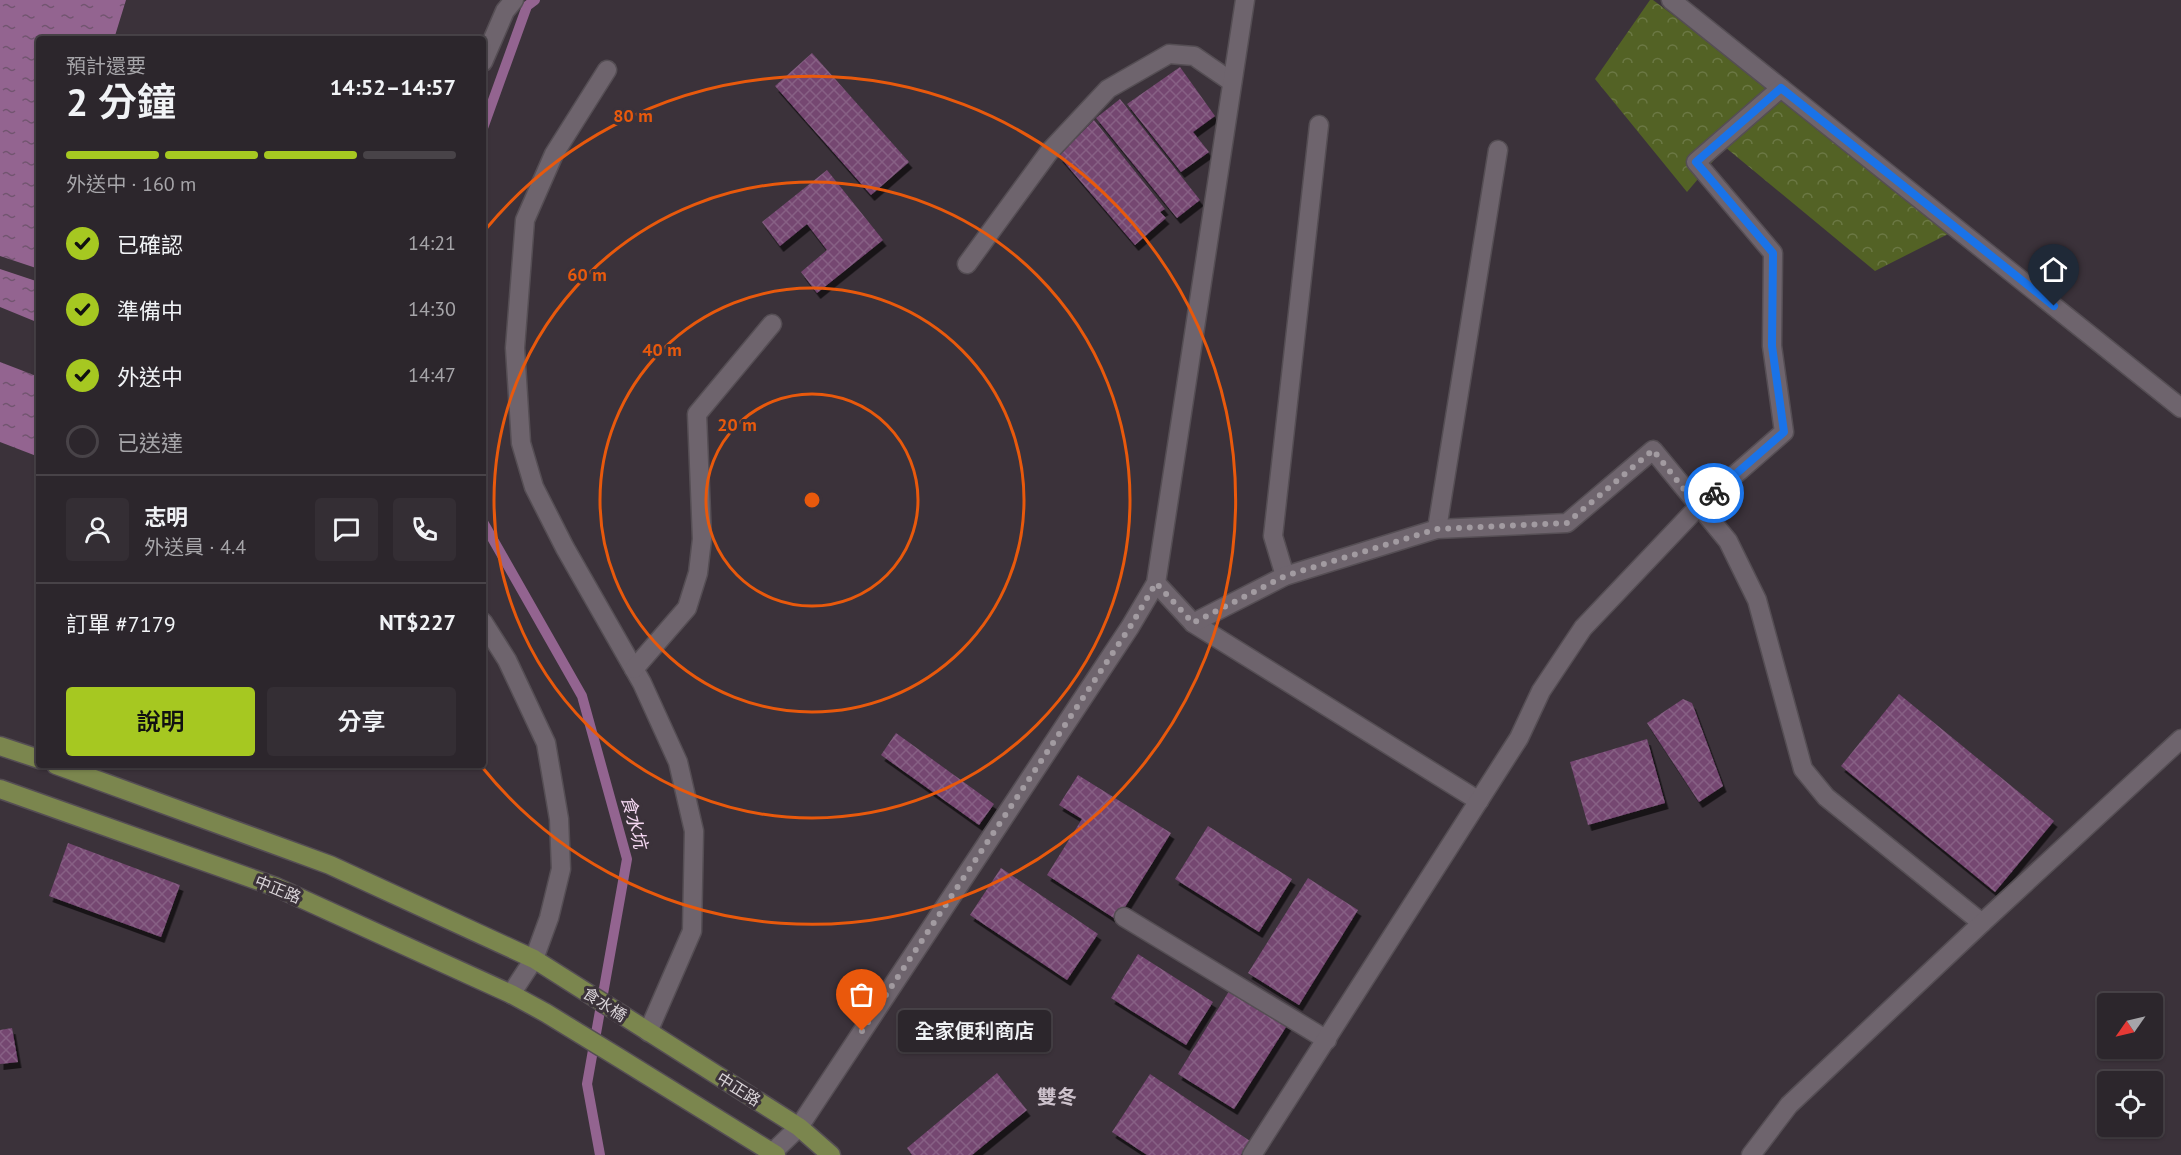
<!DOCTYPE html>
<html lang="zh-TW">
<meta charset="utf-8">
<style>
body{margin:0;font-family:"PT Sans","Noto Sans TC",sans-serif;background:#342e34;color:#f1f3f6;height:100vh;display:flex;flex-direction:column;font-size:22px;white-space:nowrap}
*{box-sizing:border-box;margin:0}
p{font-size:20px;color:#a6a5a9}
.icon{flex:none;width:33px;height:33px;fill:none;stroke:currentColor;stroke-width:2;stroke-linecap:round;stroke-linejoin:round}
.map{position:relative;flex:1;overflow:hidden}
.panel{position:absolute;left:36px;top:36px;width:450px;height:732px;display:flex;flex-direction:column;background:#2c262c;border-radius:6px;box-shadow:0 2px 4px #0004,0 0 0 2px #484348}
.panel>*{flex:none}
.needle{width:39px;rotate:236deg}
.fabs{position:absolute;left:2097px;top:993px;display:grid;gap:12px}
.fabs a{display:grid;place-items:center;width:66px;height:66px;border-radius:6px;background:#2c262c;box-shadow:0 2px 4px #0004,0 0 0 2px #484348;font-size:30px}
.pin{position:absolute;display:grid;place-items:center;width:51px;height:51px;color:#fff;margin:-62px -26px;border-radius:50% 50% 50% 0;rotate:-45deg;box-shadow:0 0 6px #0007}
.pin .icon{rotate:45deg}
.courier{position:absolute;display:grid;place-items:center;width:60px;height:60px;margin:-30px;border:4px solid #1a73e8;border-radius:50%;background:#fff;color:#222;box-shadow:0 2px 8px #0007}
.bubble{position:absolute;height:42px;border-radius:6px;background:#2c262c;box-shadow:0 2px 4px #0004,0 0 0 2px #484348;font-size:20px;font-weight:600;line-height:42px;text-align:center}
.overview em{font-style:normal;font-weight:600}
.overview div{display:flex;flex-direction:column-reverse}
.overview{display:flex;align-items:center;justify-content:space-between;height:102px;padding:0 30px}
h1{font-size:39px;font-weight:600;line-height:45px}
.bar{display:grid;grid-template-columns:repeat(4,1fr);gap:9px 6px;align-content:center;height:72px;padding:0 30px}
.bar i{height:8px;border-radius:4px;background:#484348}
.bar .selected{background:#a6c821}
.bar p{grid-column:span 4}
.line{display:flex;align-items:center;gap:15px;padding:0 30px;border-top:2px solid #484348}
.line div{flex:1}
.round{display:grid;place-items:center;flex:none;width:63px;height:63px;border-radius:6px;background:#342e34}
ol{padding:0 30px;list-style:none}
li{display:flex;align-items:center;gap:18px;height:66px}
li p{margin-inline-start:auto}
li .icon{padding:6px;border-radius:50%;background:#a6c821;color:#111;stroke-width:4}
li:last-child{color:#a6a5a9}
li i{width:33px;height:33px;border:3px solid #484348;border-radius:50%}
.cta{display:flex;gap:12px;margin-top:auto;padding:12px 30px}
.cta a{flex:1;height:69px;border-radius:6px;background:#a6c821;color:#111;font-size:24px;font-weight:600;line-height:69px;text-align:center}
.cta a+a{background:#342e34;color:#f1f3f6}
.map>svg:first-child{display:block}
.forest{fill:url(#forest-crowns)}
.water{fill:url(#water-ripples)}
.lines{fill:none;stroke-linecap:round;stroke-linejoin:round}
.stream{stroke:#936490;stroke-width:10}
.building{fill:url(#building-cross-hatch);filter:url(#shadow)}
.lane-casing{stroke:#554e54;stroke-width:21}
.street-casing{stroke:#554e54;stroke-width:21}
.primary-casing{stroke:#554e54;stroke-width:21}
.lane{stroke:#6e646d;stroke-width:18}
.street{stroke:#6e646d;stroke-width:18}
.primary{stroke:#7b864e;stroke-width:18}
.done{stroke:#a29ba1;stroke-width:6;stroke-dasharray:0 10.8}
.route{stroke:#1a73e8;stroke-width:8}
.ring{fill:none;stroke:#e8590c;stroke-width:3}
.labels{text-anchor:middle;stroke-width:6;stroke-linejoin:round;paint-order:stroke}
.street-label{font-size:16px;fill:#d9d3d8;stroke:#3b323a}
.water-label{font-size:18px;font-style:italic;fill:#f6d9f3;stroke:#3b323a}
.quarter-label{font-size:20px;font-weight:bold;fill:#cdc2cc;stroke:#3b323a}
.centre{fill:#e8590c;stroke:#3b323a;stroke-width:3}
.ring-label{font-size:18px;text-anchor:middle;font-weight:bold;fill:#e8590c;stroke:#3b323a;stroke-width:6;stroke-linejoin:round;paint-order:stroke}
</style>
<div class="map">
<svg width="2181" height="1155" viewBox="0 0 2181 1155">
<defs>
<pattern id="forest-crowns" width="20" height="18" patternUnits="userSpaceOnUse" patternTransform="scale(1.5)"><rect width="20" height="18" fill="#536225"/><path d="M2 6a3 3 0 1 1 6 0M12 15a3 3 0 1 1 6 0" fill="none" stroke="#6b7844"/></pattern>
<pattern id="water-ripples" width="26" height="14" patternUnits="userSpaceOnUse" patternTransform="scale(1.5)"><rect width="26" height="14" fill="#936490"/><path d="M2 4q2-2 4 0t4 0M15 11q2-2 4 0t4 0" fill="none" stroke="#725570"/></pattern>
<pattern id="building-cross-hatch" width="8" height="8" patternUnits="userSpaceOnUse" patternTransform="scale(1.5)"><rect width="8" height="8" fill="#744671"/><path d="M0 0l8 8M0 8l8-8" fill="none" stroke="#876084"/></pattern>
<filter id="shadow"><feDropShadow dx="3.5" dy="6" stdDeviation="0" flood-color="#0009"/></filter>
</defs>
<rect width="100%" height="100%" fill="#3b323a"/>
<path class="forest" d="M1650 0H1653L1958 229 1875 271 1725 147 1687 192 1595 79Z"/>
<g class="water">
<path d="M0 0H126L114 39H39V269L0 256Z"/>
<path d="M0 269 39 282V323L0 307Z"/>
<path d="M0 362 39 377V457L0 442Z"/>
</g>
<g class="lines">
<g class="stream">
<path d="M483 128 527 6 535 0"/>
<path d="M483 522 582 696 627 859 587 1084 600 1155"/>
</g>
</g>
<g class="building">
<path d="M812 53 909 162 871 195 775 86Z"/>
<path d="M1180 67 1215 116 1193 132 1209 152 1181 172 1127 104Z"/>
<path d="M1120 99 1200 200 1177 218 1096 118Z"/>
<path d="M1094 120 1165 209 1160 212 1166 218 1135 245 1059 156Z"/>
<path d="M827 170 883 240 817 293 801 272 827 250 807 224 780 246 762 222Z"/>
<path d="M1899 694 2054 821 1995 892 1841 766Z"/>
<path d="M1683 699 1692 703 1723 786 1699 802 1647 723Z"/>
<path d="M896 733 994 804 979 825 881 755Z"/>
<path d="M1647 739 1665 803 1588 825 1570 762Z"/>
<path d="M1078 775 1171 833 1117 920 1047 875 1082 819 1059 805Z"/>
<path d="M1208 826 1292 879 1259 932 1175 879Z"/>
<path d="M68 843 180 885 161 937 49 896Z"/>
<path d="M1001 868 1098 934 1067 980 970 915Z"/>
<path d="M1308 878 1358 910 1299 1005 1248 973Z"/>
<path d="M1138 954 1213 1002 1186 1045 1111 998Z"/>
<path d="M1231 988 1288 1024 1234 1109 1178 1074Z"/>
<path d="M12 1028 18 1062 0 1064V1030Z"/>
<path d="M997 1073 1027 1110 972 1155H912L907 1148Z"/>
<path d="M1150 1074 1250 1141 1241 1155H1147L1112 1132Z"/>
</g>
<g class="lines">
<defs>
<g id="lane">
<path d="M607 70 554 154 525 220 515 348 521 443 534 487 565 548 642 683 678 762 694 831 692 931 648 1032"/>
<path d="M967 264 1049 152 1108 89 1169 54 1194 56 1232 82"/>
<path d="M634 669 687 608 698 573 702 539 697 414 772 324"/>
<path d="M1124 917 1327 1040"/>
</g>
<g id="street">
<path d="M1671 0 2181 408"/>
<path d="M483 62 505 11 514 0"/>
<path d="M1437 529 1498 150"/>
<path d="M1285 576 1273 536 1319 125"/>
<path d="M1156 583 1193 623 1479 801"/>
<path d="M483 622 507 660 546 743 559 819 561 869 549 918 534 959 511 994"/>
<path d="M1193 623 1285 576 1437 529 1567 523 1653 450 1728 541 1757 600 1803 769 1826 797 1982 923"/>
<path d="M773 1152 799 1127 1130 627 1156 583 1245 0"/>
<path d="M1252 1155 1519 738 1541 691 1583 628 1698 507 1784 432 1772 346 1773 253 1696 162 1781 88"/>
<path d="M1751 1155 1789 1105 1982 923 2181 739"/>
</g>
<g id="primary">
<path d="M0 746 39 759"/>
<path d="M56 765 330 865 534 959 799 1127 831 1155"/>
<path d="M0 789 276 887 511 994 546 1013 621 1059 776 1155"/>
</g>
</defs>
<use href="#lane" class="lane-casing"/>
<use href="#street" class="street-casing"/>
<use href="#primary" class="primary-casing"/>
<use href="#lane" class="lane"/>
<use href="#street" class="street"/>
<use href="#primary" class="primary"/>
</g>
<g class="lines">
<path class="done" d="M862 1031 1130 627 1156 583 1193 623 1285 576 1437 529 1567 523 1653 450 1698 507 1714 493"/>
<path class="route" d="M1714 493 1784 432 1772 346 1773 253 1696 162 1781 88 2054 306"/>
</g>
<g class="ring">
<circle cx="812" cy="500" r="106"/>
<circle cx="812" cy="500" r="212"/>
<circle cx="812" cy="500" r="318"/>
<path d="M485 230A424 424 0 1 1 482 767"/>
</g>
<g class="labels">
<g class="street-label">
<text transform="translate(278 889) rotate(22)" y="6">中正路</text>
<text transform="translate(605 1004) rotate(33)" y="6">食水橋</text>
<text transform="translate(739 1089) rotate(32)" y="6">中正路</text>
</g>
<g class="water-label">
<text transform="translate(634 822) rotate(75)" y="6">食水坑</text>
</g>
<g class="quarter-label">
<text x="1057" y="1104">雙冬</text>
</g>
</g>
<circle cx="812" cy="500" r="9" class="centre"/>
<g class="ring-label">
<text x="633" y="122">80 m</text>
<text x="587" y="281">60 m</text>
<text x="662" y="356">40 m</text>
<text x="737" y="431">20 m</text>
</g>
</svg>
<div class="fabs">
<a><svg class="needle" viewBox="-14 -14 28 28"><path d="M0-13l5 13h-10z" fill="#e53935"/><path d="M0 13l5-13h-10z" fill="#a6a5a9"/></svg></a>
<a><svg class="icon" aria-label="locate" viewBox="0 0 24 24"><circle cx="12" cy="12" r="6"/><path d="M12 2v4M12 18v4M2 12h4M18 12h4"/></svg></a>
</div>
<div class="pin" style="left:862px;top:1031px;background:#ea580c"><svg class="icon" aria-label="bag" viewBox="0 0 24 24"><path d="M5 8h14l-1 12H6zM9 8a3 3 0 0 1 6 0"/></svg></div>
<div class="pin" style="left:2054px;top:306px;background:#1f2937"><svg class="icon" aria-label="home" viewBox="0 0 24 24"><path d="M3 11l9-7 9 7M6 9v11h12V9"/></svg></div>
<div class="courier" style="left:1714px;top:493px"><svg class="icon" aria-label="bike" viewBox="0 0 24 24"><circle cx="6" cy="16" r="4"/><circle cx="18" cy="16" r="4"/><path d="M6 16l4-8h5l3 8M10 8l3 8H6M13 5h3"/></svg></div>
<div class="bubble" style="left:898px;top:1010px;width:153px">全家便利商店</div>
<section class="panel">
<div class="overview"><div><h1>2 分鐘</h1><p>預計還要</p></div><em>14:52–14:57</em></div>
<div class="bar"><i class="selected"></i><i class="selected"></i><i class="selected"></i><i></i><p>外送中 · 160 m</p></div>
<ol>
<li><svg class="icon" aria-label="check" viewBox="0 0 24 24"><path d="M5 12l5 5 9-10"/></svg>已確認<p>14:21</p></li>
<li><svg class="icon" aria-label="check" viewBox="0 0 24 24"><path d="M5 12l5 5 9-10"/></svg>準備中<p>14:30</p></li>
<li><svg class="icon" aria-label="check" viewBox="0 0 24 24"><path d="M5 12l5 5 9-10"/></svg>外送中<p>14:47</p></li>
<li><i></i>已送達</li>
</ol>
<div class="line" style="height:108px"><a class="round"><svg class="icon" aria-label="person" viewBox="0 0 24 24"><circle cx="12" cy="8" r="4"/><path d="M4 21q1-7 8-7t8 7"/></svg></a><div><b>志明</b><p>外送員 · 4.4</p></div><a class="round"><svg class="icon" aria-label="chat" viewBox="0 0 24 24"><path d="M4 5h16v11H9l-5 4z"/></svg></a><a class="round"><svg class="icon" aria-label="phone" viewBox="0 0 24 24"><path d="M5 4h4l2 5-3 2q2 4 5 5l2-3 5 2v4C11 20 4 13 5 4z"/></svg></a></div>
<div class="line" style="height:78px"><div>訂單 #7179</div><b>NT$227</b></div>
<div class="cta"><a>說明</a><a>分享</a></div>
</section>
</div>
